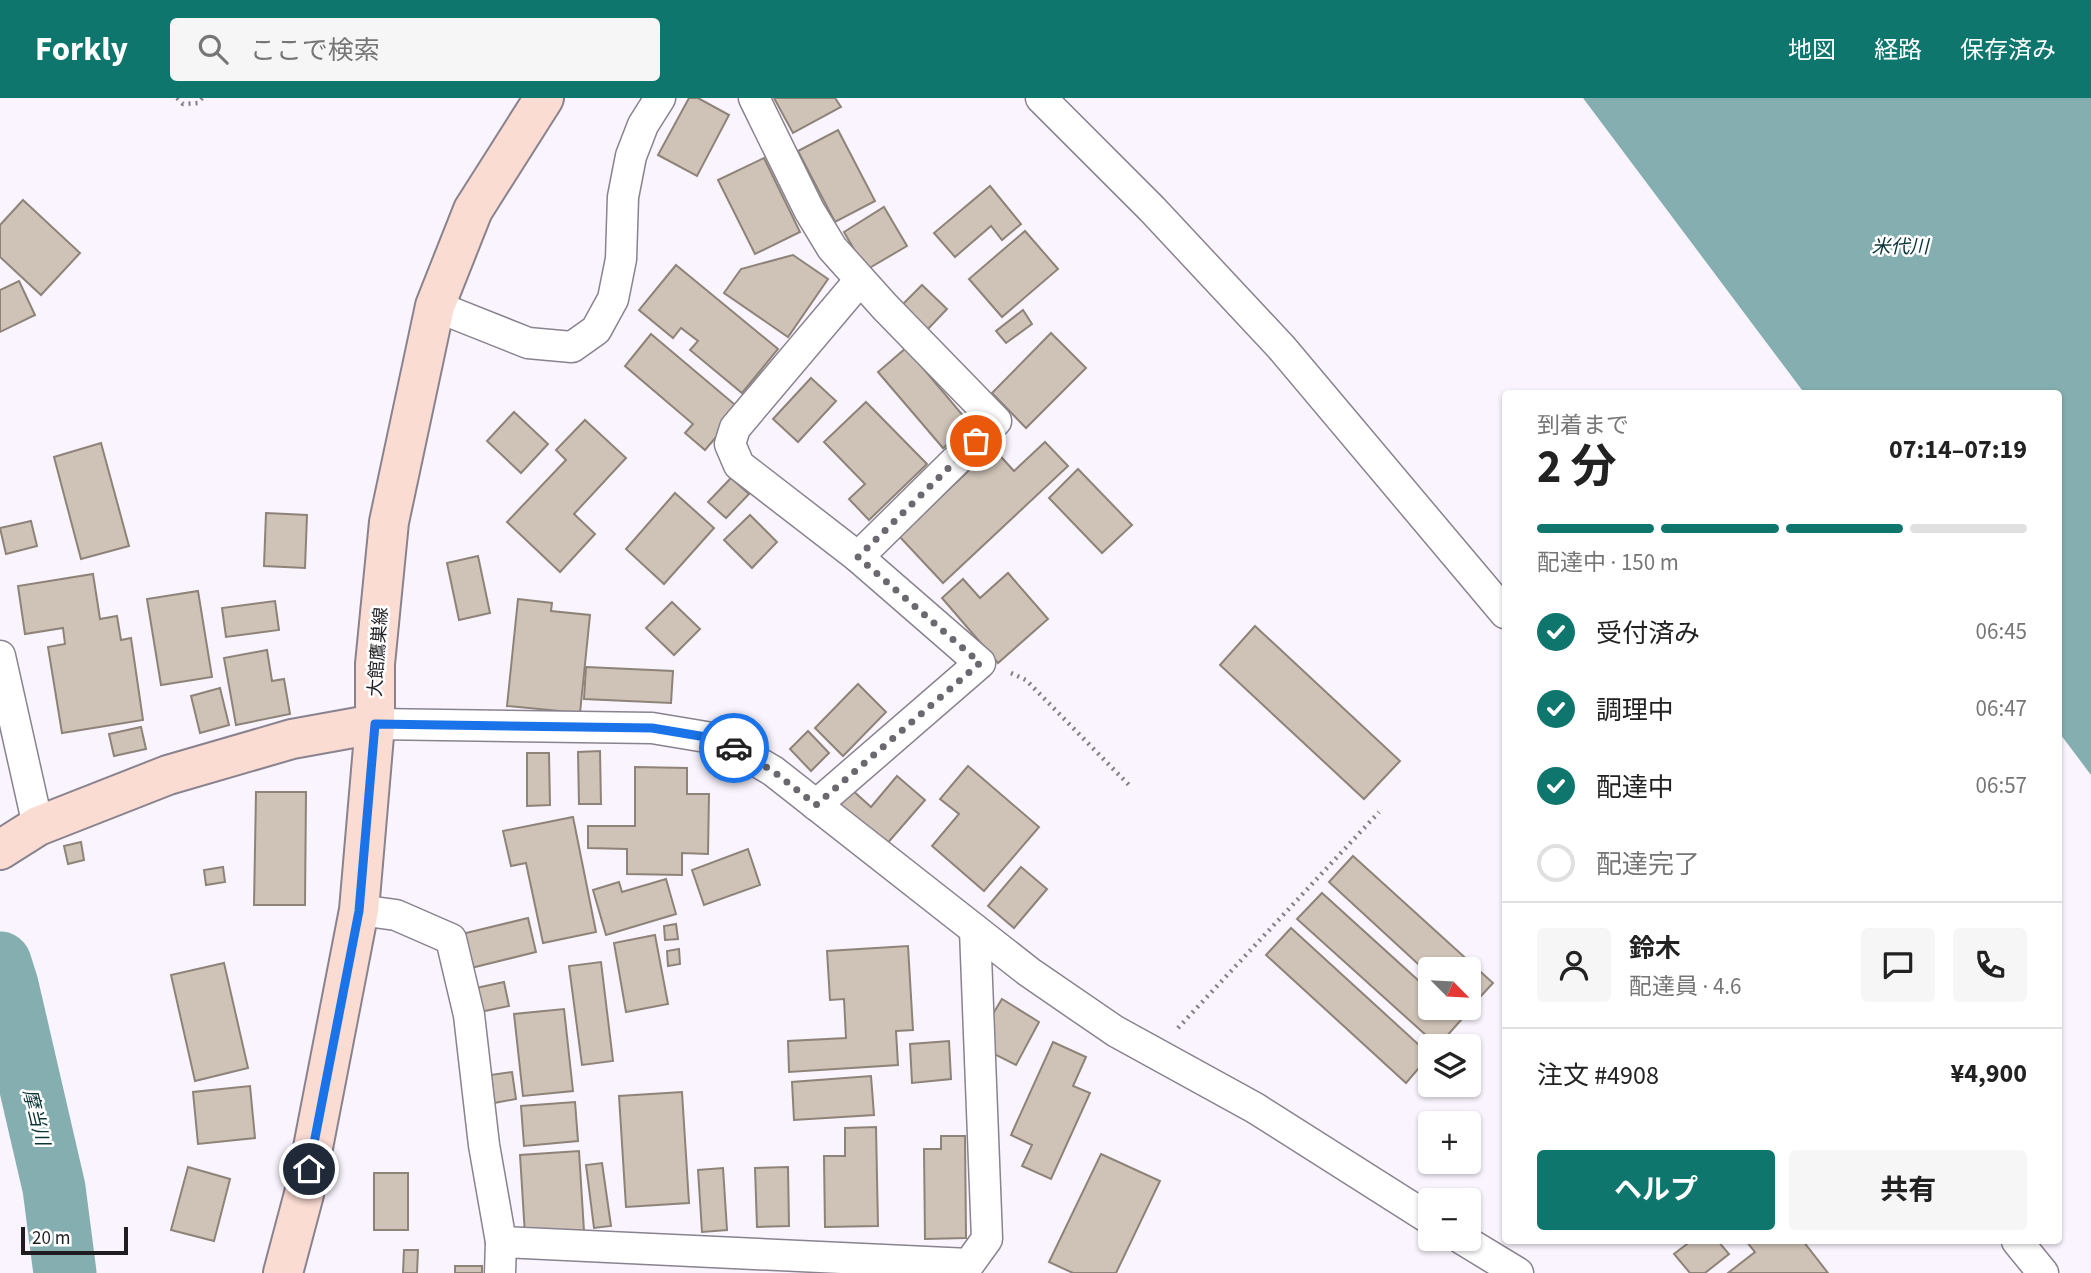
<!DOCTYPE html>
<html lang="ja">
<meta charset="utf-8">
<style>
body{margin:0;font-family:"Source Sans 3","Noto Sans JP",sans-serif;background:#f6f6f6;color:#222;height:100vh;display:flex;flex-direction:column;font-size:26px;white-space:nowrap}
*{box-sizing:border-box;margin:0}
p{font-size:23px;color:#767676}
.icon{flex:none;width:38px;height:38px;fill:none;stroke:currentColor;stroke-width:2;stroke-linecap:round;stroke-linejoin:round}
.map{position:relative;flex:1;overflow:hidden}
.sheet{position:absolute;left:1502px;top:292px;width:560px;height:854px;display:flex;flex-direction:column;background:#fff;border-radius:7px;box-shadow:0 2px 5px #0004}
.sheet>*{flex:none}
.needle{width:46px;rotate:114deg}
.buttons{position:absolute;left:1418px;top:859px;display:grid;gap:14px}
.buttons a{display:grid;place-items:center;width:63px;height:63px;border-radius:7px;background:#fff;box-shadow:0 2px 5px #0004;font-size:35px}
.scale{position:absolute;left:21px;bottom:18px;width:107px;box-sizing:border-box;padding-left:7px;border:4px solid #1f1d22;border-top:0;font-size:19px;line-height:24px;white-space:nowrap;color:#1f1d22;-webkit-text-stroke:5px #fff;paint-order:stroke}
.pin{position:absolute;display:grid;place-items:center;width:60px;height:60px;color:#fff;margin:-30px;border:4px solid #fff;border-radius:50%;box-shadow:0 2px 7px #0007}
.courier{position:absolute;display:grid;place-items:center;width:70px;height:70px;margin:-35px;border:5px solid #1a73e8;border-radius:50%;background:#fff;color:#222;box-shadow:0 2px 9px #0007}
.head em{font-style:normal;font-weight:700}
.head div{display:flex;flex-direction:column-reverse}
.head{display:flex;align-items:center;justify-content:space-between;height:119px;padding:0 35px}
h1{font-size:46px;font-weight:700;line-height:52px}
.bar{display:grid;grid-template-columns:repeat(4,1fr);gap:10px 7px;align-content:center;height:84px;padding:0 35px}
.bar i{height:9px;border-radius:5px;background:#e0e0e0}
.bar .active{background:#0f766e}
.bar p{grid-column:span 4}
.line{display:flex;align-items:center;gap:18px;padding:0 35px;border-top:2px solid #e0e0e0}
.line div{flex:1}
.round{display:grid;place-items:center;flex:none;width:74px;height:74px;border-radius:7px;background:#f6f6f6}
ol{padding:0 35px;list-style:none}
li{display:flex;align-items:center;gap:21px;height:77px}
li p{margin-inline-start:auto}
li .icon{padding:7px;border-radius:50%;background:#0f766e;color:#fff;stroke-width:4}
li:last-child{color:#767676}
li i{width:38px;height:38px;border:4px solid #e0e0e0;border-radius:50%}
.action{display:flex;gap:14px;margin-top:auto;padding:14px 35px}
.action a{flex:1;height:80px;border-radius:7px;background:#0f766e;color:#fff;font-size:28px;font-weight:700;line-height:80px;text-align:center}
.action a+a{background:#f6f6f6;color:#222}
header{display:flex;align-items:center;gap:42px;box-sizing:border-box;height:98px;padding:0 35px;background:#0f766e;color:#fff}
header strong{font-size:33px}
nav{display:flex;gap:38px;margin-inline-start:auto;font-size:24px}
.search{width:490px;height:63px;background:#f6f6f6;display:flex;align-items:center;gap:18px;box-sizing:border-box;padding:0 24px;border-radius:7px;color:#767676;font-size:26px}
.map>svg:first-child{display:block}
.water{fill:#85aeb0}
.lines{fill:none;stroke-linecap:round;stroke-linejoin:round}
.river{stroke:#85aeb0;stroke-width:63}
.building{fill:#cfc3b7;stroke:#8e8378;stroke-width:2}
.street-casing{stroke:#89828f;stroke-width:33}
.secondary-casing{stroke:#89828f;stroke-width:42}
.path{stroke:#817e85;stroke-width:4.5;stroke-dasharray:2 5;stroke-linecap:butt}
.street{stroke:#fff;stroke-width:30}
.secondary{stroke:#fbdcd2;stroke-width:38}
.done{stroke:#6b686f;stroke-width:7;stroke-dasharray:0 12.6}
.route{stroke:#1a73e8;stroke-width:9}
.labels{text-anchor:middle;stroke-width:5;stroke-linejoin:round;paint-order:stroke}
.street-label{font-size:18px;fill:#1f1d22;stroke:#fff}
.water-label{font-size:19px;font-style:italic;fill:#0b3437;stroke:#fff}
</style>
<header>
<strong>Forkly</strong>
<div class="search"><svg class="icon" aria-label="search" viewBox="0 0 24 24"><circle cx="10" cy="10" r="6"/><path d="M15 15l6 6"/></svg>ここで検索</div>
<nav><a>地図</a><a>経路</a><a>保存済み</a></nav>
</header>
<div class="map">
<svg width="2091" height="1175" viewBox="0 0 2091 1175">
<rect width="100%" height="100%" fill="#f9f4fd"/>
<path class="water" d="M1583 0H2091V677L2058 633V296H1805Z"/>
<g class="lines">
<path class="river" d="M0 865 7 887 54 1090 65 1175"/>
</g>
<g class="building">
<path d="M689 0H698L729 17 697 78 658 57Z"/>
<path d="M774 0H835L841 9 793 35Z"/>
<path d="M838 32 875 103 835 124 798 53Z"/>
<path d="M764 60 800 134 755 156 718 82Z"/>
<path d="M990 88 1021 126 1002 142 991 128 955 159 934 135Z"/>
<path d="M23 102 80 155 41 197 0 159V127Z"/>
<path d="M884 109 907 148 866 172 844 134Z"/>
<path d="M1025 133 1058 171 1002 219 969 181Z"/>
<path d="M793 157 828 181 788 239 724 195 741 171Z"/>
<path d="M676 167 778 251 742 295 690 252 698 243 681 230 673 240 639 212Z"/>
<path d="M19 183 35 217 0 234V192Z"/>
<path d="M922 187 947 211 926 233 901 208Z"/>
<path d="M1023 212 1032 226 1006 245 996 233Z"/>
<path d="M1051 235 1086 270 1026 330 992 295Z"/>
<path d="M651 236 740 311 705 352 685 335 693 326 625 268Z"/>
<path d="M906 250 971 327 943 350 878 274Z"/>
<path d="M811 280 836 303 798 344 773 321Z"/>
<path d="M866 304 927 366 869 422 849 401 865 386 824 344Z"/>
<path d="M514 314 548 346 521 375 487 343Z"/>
<path d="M585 322 626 360 574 416 595 436 560 474 507 424 566 362 556 352Z"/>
<path d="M1045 344 1068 368 943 485 899 438 993 350 1014 373Z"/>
<path d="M101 345 129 448 81 461 54 359Z"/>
<path d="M1078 371 1132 427 1102 455 1049 400Z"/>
<path d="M731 380 749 396 726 420 708 404Z"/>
<path d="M675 395 714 430 664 486 626 451Z"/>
<path d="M266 415 307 417 305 470 264 468Z"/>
<path d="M750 417 777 444 752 470 724 442Z"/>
<path d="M31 423 37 448 6 456 0 430Z"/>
<path d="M478 458 490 515 459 522 447 465Z"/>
<path d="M1008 475 1048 521 998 565 942 500 963 481 980 500Z"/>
<path d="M93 476 100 521 117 518 121 542 131 540 143 622 62 635 48 549 65 546 63 530 25 536 18 488Z"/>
<path d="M198 493 212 579 161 587 147 501Z"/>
<path d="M518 501 552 505 551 513 590 517 580 615 507 608Z"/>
<path d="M275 503 279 532 226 539 222 510Z"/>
<path d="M672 504 700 531 674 557 646 530Z"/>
<path d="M1255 528 1400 663 1364 701 1220 567Z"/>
<path d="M267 552 272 583 284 581 290 616 236 627 224 560Z"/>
<path d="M586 569 673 573 671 605 584 601Z"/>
<path d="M858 586 886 614 843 658 815 630Z"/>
<path d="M220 590 229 627 200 635 191 598Z"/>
<path d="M141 629 146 651 114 658 109 636Z"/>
<path d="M808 633 829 655 811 673 790 651Z"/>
<path d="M600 653 601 706H579L578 654Z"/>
<path d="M527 655H549L550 707 527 708Z"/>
<path d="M968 668 1039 729 984 793 932 748 959 716 940 701Z"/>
<path d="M635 669 687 670V696H709L708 756 682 755V777L627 776V751L588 750V728H635Z"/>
<path d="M897 678 925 702 885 748 837 706 851 691 871 709Z"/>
<path d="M256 694H306L305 807H254Z"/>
<path d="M573 719 596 834 543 845 526 765 511 768 503 733Z"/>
<path d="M81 744 84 762 68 766 64 748Z"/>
<path d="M748 751 760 787 704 807 692 772Z"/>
<path d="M1353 758 1493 885 1468 912 1466 910H1468V872H1430V877L1329 784Z"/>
<path d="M223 769 225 784 206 787 204 772Z"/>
<path d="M1021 769 1047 791 1014 830 988 808Z"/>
<path d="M666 781 676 816 606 837 593 792 619 784 622 794Z"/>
<path d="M1322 795 1430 893V910H1448L1461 922 1438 948 1297 821Z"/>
<path d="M528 820 536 854 471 870 462 836Z"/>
<path d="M676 826 678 841 665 842 664 828Z"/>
<path d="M1291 830 1430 957 1406 985 1266 857Z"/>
<path d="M655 837 668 906 626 914 614 845Z"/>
<path d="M908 848 913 932 896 933 898 967 789 974 788 943 846 940 844 901 830 902 827 853Z"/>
<path d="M679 851 680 866 668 868 667 853Z"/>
<path d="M601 864 613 963 582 967 569 868Z"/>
<path d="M224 865 248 970 195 983 171 877Z"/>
<path d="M504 884 509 908 480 914 476 890Z"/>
<path d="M1002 901 1039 924 1016 967 990 954 991 919Z"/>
<path d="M564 911 573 993 523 998 514 916Z"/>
<path d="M949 943 951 981 912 985 910 946Z"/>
<path d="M1053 944 1086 959 1073 988 1090 995 1051 1081 1022 1068 1032 1047 1011 1037Z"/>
<path d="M512 974 516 1001 494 1005 490 977Z"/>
<path d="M871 978 874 1017 794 1022 792 984Z"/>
<path d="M250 988 255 1040 198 1046 193 994Z"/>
<path d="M682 994 689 1105 626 1109 619 998Z"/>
<path d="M575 1004 578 1043 524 1048 521 1008Z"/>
<path d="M876 1029 878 1128 825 1129 824 1058H845V1030Z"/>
<path d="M941 1038H965L966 1140 925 1141 924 1051H941Z"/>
<path d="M579 1053 584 1133 525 1137 520 1057Z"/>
<path d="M1101 1056 1160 1083 1116 1175H1073L1049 1164Z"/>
<path d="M602 1065 611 1128 594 1130 586 1067Z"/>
<path d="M188 1069 230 1081 214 1143 171 1132Z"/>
<path d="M788 1069 789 1128 757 1129 755 1070Z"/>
<path d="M723 1070 727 1132 702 1134 698 1072Z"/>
<rect x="374" y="1075" width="34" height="57"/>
<path d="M1691 1143H1718L1729 1156 1705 1175H1690L1674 1156Z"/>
<path d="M1746 1143H1803L1828 1175H1728L1755 1154Z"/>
<path d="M404 1152H418L417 1175H403Z"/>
<rect x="455" y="1168" width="27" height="7"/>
</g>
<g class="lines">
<defs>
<g id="street">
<path d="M754 0 809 112 832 150 885 209 996 323 858 459 980 565 816 707"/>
<path d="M1041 0 1152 111 1281 249 1505 515"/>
<path d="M435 208 528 245 572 249 596 232 613 201 621 161 623 99 631 58 643 27 660 0"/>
<path d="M858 459 739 367 730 346 735 330 860 182"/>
<path d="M0 558 38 728"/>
<path d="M375 626 652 630 718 641 773 673 1029 874 1115 933 1255 1010 1430 1121"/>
<path d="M359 812 396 817 451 841 469 917 484 1047 501 1144 500 1175"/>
<path d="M1462 1141 1518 1175"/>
<path d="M2017 1143 2043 1175"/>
<path d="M501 1144 969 1166 987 1141 975 832"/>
</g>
<g id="secondary">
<path d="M0 752 38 728 168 677 292 641 375 626"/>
<path d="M283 1175 304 1096 359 812 375 626V566L389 424 435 208 473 112 544 0"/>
</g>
</defs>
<use href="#street" class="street-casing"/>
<use href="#secondary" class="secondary-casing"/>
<g class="path">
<path d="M177 0 183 6 198 5 202 0"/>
<path d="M1011 575 1026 582 1129 687"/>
<path d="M1178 930 1379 714"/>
</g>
<use href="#street" class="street"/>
<use href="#secondary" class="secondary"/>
</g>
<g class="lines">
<path class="done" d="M734 650 773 673 816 707 980 565 858 459 976 343"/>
<path class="route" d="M309 1071 359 813 375 626 652 630 718 641 734 650"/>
</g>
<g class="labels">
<g class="street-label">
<text transform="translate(378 554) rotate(-86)" y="6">大館鷹巣線</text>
</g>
<g class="water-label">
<text x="1900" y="155">米代川</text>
<text transform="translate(37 1019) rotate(76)" y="7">摩当川</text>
</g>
</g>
</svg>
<div class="buttons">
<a><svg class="needle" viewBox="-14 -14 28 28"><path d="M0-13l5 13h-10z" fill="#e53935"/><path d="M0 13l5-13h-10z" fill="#767676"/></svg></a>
<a><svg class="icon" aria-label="layers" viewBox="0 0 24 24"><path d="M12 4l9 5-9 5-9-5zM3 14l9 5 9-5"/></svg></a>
<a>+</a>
<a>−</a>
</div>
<div class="scale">20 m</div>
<div class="pin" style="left:976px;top:343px;background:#ea580c"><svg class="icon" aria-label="bag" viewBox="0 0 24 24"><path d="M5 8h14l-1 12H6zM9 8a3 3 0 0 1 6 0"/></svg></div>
<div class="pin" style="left:309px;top:1071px;background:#1f2937"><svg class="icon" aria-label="home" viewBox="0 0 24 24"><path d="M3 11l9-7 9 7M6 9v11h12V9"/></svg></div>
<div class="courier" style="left:734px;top:650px"><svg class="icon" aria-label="car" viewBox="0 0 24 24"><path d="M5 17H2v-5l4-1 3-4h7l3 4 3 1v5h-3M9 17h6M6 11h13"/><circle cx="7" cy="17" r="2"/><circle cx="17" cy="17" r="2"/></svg></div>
<section class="sheet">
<div class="head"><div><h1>2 分</h1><p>到着まで</p></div><em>07:14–07:19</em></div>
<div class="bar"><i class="active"></i><i class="active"></i><i class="active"></i><i></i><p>配達中 · 150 m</p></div>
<ol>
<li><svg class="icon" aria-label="check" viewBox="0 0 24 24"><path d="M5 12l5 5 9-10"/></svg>受付済み<p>06:45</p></li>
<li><svg class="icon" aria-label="check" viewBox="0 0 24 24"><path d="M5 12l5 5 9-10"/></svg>調理中<p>06:47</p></li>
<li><svg class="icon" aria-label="check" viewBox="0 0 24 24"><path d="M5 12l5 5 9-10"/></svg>配達中<p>06:57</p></li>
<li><i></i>配達完了</li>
</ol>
<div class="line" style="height:126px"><a class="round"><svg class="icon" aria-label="person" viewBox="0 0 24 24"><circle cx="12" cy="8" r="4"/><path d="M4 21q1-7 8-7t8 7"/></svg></a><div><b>鈴木</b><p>配達員 · 4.6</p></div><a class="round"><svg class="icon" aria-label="chat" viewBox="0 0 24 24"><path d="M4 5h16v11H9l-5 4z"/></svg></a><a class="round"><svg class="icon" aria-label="phone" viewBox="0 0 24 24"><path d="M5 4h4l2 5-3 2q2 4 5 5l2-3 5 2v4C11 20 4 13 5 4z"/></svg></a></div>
<div class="line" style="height:91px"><div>注文 #4908</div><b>¥4,900</b></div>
<div class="action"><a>ヘルプ</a><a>共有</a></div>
</section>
</div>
